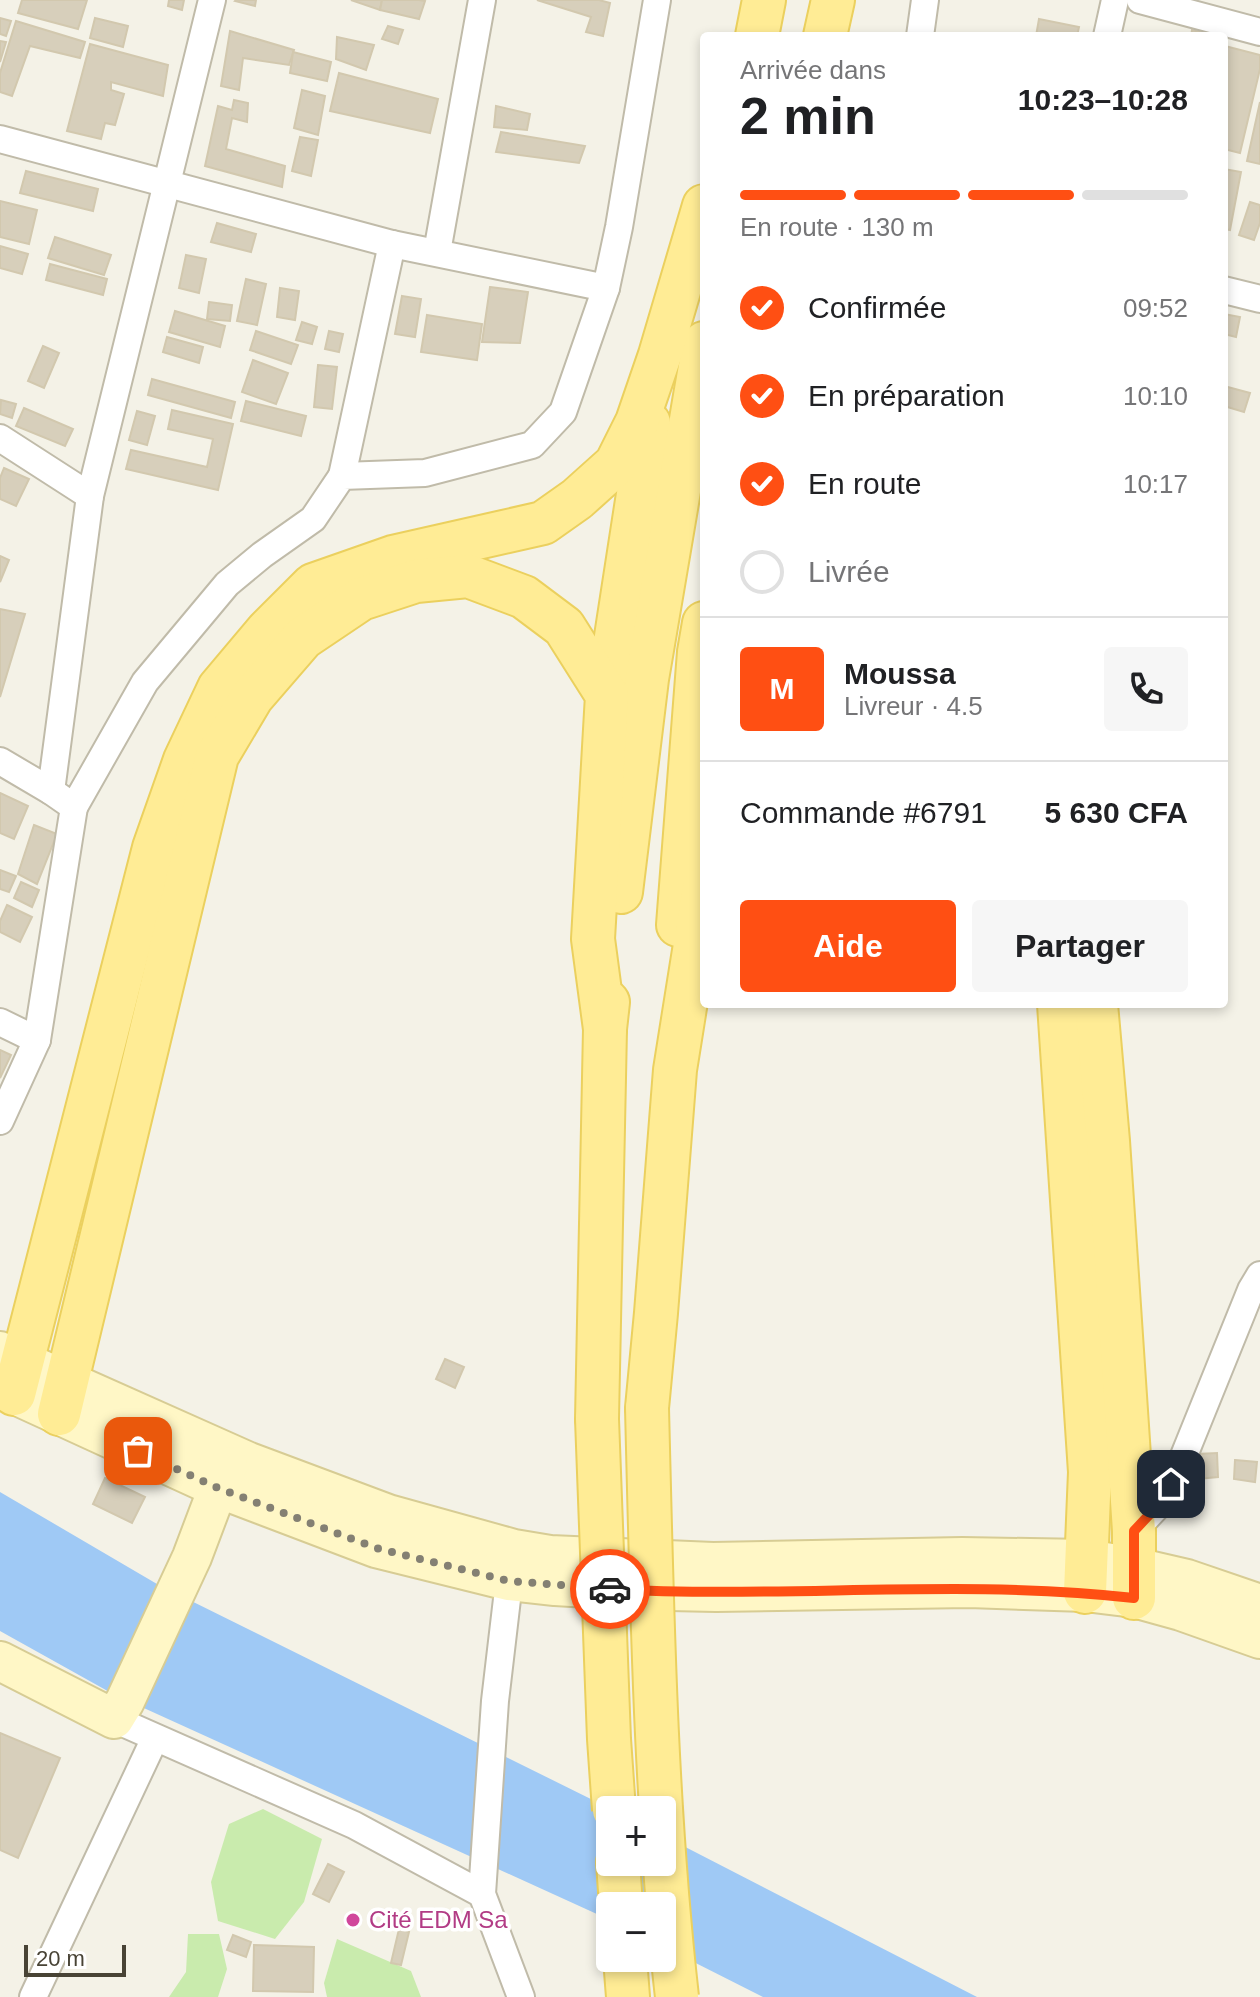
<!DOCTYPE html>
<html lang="fr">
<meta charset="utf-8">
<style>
body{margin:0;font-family:Arial,sans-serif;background:#f6f6f6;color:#202124;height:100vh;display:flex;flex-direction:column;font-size:30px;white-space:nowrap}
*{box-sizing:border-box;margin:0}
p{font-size:26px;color:#757577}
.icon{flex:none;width:44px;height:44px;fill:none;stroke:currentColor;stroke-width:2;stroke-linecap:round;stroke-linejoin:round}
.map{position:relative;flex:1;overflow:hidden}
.panel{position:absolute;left:700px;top:32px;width:528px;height:976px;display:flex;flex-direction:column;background:#fff;border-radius:8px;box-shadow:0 4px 12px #0003}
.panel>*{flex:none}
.tools{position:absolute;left:596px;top:1796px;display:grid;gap:16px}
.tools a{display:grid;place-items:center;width:80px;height:80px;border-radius:8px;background:#fff;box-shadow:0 4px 12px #0003;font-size:40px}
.scale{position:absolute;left:24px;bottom:20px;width:102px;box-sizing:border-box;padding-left:8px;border:4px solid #484335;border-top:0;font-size:22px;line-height:28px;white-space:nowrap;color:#484335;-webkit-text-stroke:6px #fff;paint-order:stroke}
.pin{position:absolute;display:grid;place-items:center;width:68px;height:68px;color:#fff;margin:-34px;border-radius:16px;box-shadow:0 4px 12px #0006}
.courier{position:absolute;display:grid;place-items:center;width:80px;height:80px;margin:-40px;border:6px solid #ff4f13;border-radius:50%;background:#fff;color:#222;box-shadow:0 2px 10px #0007}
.headline em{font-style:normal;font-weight:700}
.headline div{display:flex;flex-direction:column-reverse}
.headline{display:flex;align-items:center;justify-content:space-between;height:136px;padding:0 40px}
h1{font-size:52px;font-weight:700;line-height:60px}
.bar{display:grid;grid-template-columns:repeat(4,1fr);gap:12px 8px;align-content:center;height:96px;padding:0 40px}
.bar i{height:10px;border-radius:6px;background:#e0e0e0}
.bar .current{background:#ff4f13}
.bar p{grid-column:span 4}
.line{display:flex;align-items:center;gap:20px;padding:0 40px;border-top:2px solid #e0e0e0}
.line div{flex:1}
.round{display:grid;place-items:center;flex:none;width:84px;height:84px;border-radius:8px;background:#f6f6f6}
ol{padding:0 40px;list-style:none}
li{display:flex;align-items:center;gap:24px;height:88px}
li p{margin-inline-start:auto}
li .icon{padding:8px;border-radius:50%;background:#ff4f13;color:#fff;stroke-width:4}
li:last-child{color:#757577}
li i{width:44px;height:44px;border:4px solid #e0e0e0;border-radius:50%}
.action{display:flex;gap:16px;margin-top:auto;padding:16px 40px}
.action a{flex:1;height:92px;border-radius:8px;background:#ff4f13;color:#fff;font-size:32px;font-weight:700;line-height:92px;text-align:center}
.action a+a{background:#f6f6f6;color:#202124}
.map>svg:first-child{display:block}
.green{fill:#c9ebad}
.water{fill:#9fc9f5}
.building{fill:#d7cfbb;stroke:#d2c8ae;stroke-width:2}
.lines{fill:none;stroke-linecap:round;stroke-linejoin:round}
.street-casing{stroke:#c0bba9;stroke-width:30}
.secondary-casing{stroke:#d7cc94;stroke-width:42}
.primary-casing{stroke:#ebd05e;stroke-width:46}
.street{stroke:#fff;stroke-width:26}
.secondary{stroke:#fff7c6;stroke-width:38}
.primary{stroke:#ffec95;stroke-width:42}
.primary-bridge-casing{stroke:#ebd05e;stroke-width:46;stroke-linecap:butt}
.primary-bridge{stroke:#ffec95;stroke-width:42}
.done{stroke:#848073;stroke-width:8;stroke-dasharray:0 14.4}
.route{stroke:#ff4f13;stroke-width:10}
.hotel-dot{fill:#d1479c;stroke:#fff;stroke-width:3}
.labels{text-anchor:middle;stroke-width:7;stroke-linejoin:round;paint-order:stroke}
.hotel-label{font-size:24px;fill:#b23c85;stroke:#fff;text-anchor:start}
</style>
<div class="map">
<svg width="1260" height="1997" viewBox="0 0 1260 1997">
<rect width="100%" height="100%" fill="#f4f2e7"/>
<g class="green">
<path d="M263 1809 322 1839 304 1902 275 1939 218 1921 211 1882 229 1824Z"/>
<path d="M188 1934H219L227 1969 218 1997H169L186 1972Z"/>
<path d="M337 1939 411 1971 421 1997H327L324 1983Z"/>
</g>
<path class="water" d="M0 1492 157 1584 613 1810H610V1862H662V1835L977 1997H763L662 1946V1906H610V1920L113 1694 0 1631Z"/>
<g class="building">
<path d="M22 0H87L78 29 18 13Z"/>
<path d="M169 0H184L182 10 168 6Z"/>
<path d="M236 0H256L255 6 235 1Z"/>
<path d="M351 0H382L380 10Z"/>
<path d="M382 0H419L425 1 419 19 380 10Z"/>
<path d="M537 0H599L610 3 603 36 586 32 591 17Z"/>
<path d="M0 18 11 21 6 36 0 34Z"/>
<path d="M95 18 128 26 123 47 90 38Z"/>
<path d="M1039 19 1079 27 1077 36H1036Z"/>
<path d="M16 21 85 42 80 58 30 46 12 96 0 92V73Z"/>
<path d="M388 26 403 30 398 44 382 39Z"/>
<path d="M1192 30 1214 36H1191Z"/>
<path d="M230 31 294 50 289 65 243 58 239 90 221 86Z"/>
<path d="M337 37 374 45 366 70 336 59Z"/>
<path d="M1224 38 1227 39 1225 46 1260 55V69L1240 153 1224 149Z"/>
<path d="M0 41 6 42 0 62Z"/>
<path d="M90 44 168 65 163 96 111 82V90L124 94 115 125 105 123 101 139 67 131Z"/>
<path d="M293 52 331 62 327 81 290 73Z"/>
<path d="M339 73 438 99 430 133 330 111Z"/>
<path d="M302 90 325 96 318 135 294 128Z"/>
<path d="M234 100 248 103 247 122 232 118 226 149 285 166 282 187 205 166 218 106 232 110Z"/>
<path d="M1260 102V164L1247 161Z"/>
<path d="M496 106 530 114 527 130 494 127Z"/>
<path d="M501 132 585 146 579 163 496 152Z"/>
<path d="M300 137 318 140 311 176 292 171Z"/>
<path d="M1224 169 1241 172 1230 230 1224 229Z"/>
<path d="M26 171 98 189 93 211 20 193Z"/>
<path d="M0 201 37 210 29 244 0 237Z"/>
<path d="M1250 202 1260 205V223L1254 240 1239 235Z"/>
<path d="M217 223 256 234 251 252 211 242Z"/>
<path d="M55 237 111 255 104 275 48 258Z"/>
<path d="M0 246 28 254 22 274 0 268Z"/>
<path d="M186 255 206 259 199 293 179 288Z"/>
<path d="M50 264 107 279 103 295 46 280Z"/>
<path d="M246 279 266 284 257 325 237 321Z"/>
<path d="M490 287 528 292 520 343 482 342Z"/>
<path d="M280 288 299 291 295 320 277 317Z"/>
<path d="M402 296 421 299 415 337 395 334Z"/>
<path d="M209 302 232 305 230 321 207 319Z"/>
<path d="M175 311 225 326 220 347 169 332Z"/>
<path d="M1224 314 1240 317 1236 337 1224 334Z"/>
<path d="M427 315 482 324 477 360 421 352Z"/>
<path d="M302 322 317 327 312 344 296 340Z"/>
<path d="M256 331 298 345 291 364 250 350Z"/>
<path d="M329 331 343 334 339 352 325 349Z"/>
<path d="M167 337 203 347 199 363 163 352Z"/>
<path d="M43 346 59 353 44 388 28 381Z"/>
<path d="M253 360 288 373 276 404 242 392Z"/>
<path d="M318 365 337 367 332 409 314 407Z"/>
<path d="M152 379 235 402 231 418 148 395Z"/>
<path d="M1224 386 1250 393 1244 412 1224 406Z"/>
<path d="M1 400 16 404 12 418 0 414Z"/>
<path d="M246 401 306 416 301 436 241 421Z"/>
<path d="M24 408 73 429 65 446 16 426Z"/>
<path d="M172 410 233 424 218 490 126 469 131 450 207 467 213 439 168 429Z"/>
<path d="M137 411 155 416 147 445 129 440Z"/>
<path d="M4 468 29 479 16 506 0 499V478Z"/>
<path d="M0 556 9 560 0 582Z"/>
<path d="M0 609 25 614 0 697Z"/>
<path d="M0 793 28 806 14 839 0 833Z"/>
<path d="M34 825 57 834 37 884 18 874Z"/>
<path d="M0 870 16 876 9 892 0 889Z"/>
<path d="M21 882 39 890 32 907 14 898Z"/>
<path d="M7 905 32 917 20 942 0 932V921Z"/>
<path d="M0 1050 11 1055 0 1078Z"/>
<path d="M445 1359 464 1367 455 1388 436 1379Z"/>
<path d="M1217 1453 1218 1477 1198 1479 1197 1454Z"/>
<path d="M1235 1460 1257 1462 1255 1482 1234 1479Z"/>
<path d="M105 1478 145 1497 132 1523 93 1504Z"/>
<path d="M0 1733 60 1758 18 1858 0 1850Z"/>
<path d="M328 1864 344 1872 329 1902 313 1894Z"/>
<path d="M399 1929 409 1932 401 1965 391 1963Z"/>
<path d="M233 1935 251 1942 246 1957 227 1950Z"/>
<path d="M254 1945 314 1947 313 1992 253 1991Z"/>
</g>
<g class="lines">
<defs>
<g id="street">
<path d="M1140 0 1260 32"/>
<path d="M920 36 925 0"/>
<path d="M1107 36 1115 0"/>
<path d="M0 139 392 244 606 288"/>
<path d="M437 252 482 0"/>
<path d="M1224 290 1260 299"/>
<path d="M0 438 90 496"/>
<path d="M342 476 392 244"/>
<path d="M0 761 51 791"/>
<path d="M74 807 145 682 227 584 262 555 313 519 342 476 425 473 532 445 563 412 606 288 619 227 657 0"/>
<path d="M0 1022 37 1040"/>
<path d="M0 1121 37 1040 74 807 51 791 90 496 212 0"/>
<path d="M1134 1531 1163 1500 1179 1468 1251 1290 1260 1275"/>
<path d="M511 1565 495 1701 482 1894 521 1997"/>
<path d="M114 1719 354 1825 482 1894"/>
<path d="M33 1997 155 1738"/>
</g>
<g id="secondary">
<path d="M0 1351 249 1462 388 1514 514 1549 550 1555 713 1562 962 1557 1087 1559 1135 1567 1187 1579 1260 1604"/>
<path d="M0 1388 218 1488 376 1548 509 1581 555 1586 623 1590 716 1592 969 1588 1085 1592 1134 1598 1181 1611 1260 1639"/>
<path d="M0 1661 114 1719 125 1701 192 1557 218 1488 228 1466"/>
</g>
<g id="primary">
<path d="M757 36 764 0"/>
<path d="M825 36 833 0"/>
<path d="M607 695 649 423"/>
<path d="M621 892 647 679 704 343"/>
<path d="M678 925 699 652 704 623"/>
<path d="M1059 1004 1090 1472 1085 1592"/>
<path d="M1096 1004 1108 1141 1134 1531V1598"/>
<path d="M14 1394 154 848 185 760 219 688 267 631 313 585 393 557 543 523 577 499 616 464 637 422 660 355 704 206"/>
<path d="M647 1408 656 1313 675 1070 704 888"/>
<path d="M59 1414 217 756 252 697 303 638 361 599 416 581 468 576 524 597 564 627 607 695 593 939 605 1029"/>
<path d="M597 1419 605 1029 608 1002"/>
<path d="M618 1862 621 1906"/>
<path d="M625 1958 628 1997"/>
</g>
</defs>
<use href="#street" class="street-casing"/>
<use href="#secondary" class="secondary-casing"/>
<use href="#primary" class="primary-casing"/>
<use href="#street" class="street"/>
<use href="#secondary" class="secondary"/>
<use href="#primary" class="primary"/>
<defs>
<g id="primary-bridge">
<path d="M647 1408C652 1605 655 1802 677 1997"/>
<path d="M597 1419 609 1739 614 1810"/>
</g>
</defs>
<use href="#primary-bridge" class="primary-bridge-casing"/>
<use href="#primary-bridge" class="primary-bridge"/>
</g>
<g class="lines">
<path class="done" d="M138 1451 218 1488 376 1548 509 1581 610 1589"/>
<path class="route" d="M610 1589C785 1599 960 1578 1134 1598V1531L1163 1500 1171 1484"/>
</g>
<circle class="hotel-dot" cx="353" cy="1920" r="8"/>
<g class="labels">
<g class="hotel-label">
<text x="369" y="1928">Cité EDM Sa</text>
</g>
</g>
</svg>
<div class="tools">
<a>+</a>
<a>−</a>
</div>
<div class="scale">20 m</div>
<div class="pin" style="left:138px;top:1451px;background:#ea580c"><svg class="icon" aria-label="bag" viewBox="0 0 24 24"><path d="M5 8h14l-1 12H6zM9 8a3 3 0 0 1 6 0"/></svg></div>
<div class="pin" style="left:1171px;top:1484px;background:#1f2937"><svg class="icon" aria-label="home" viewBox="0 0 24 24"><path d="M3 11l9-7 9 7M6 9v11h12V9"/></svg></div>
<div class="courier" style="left:610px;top:1589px"><svg class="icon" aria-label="car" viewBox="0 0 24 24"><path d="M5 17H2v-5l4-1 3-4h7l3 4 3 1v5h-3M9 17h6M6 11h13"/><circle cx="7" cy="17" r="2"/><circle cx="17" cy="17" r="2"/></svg></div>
<section class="panel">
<div class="headline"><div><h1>2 min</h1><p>Arrivée dans</p></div><em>10:23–10:28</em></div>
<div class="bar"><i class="current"></i><i class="current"></i><i class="current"></i><i></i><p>En route · 130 m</p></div>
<ol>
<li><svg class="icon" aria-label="check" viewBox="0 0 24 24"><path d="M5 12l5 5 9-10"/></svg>Confirmée<p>09:52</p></li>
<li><svg class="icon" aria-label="check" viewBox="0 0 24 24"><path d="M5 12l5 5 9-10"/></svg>En préparation<p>10:10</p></li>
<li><svg class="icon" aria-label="check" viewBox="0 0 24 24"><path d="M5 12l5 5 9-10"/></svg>En route<p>10:17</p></li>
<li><i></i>Livrée</li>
</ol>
<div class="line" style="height:144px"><b class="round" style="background:#ff4f13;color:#fff">M</b><div><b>Moussa</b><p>Livreur · 4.5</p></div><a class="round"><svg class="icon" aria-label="phone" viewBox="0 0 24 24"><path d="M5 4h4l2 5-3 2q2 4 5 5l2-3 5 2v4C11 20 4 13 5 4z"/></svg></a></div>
<div class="line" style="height:104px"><div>Commande #6791</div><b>5 630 CFA</b></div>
<div class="action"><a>Aide</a><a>Partager</a></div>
</section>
</div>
